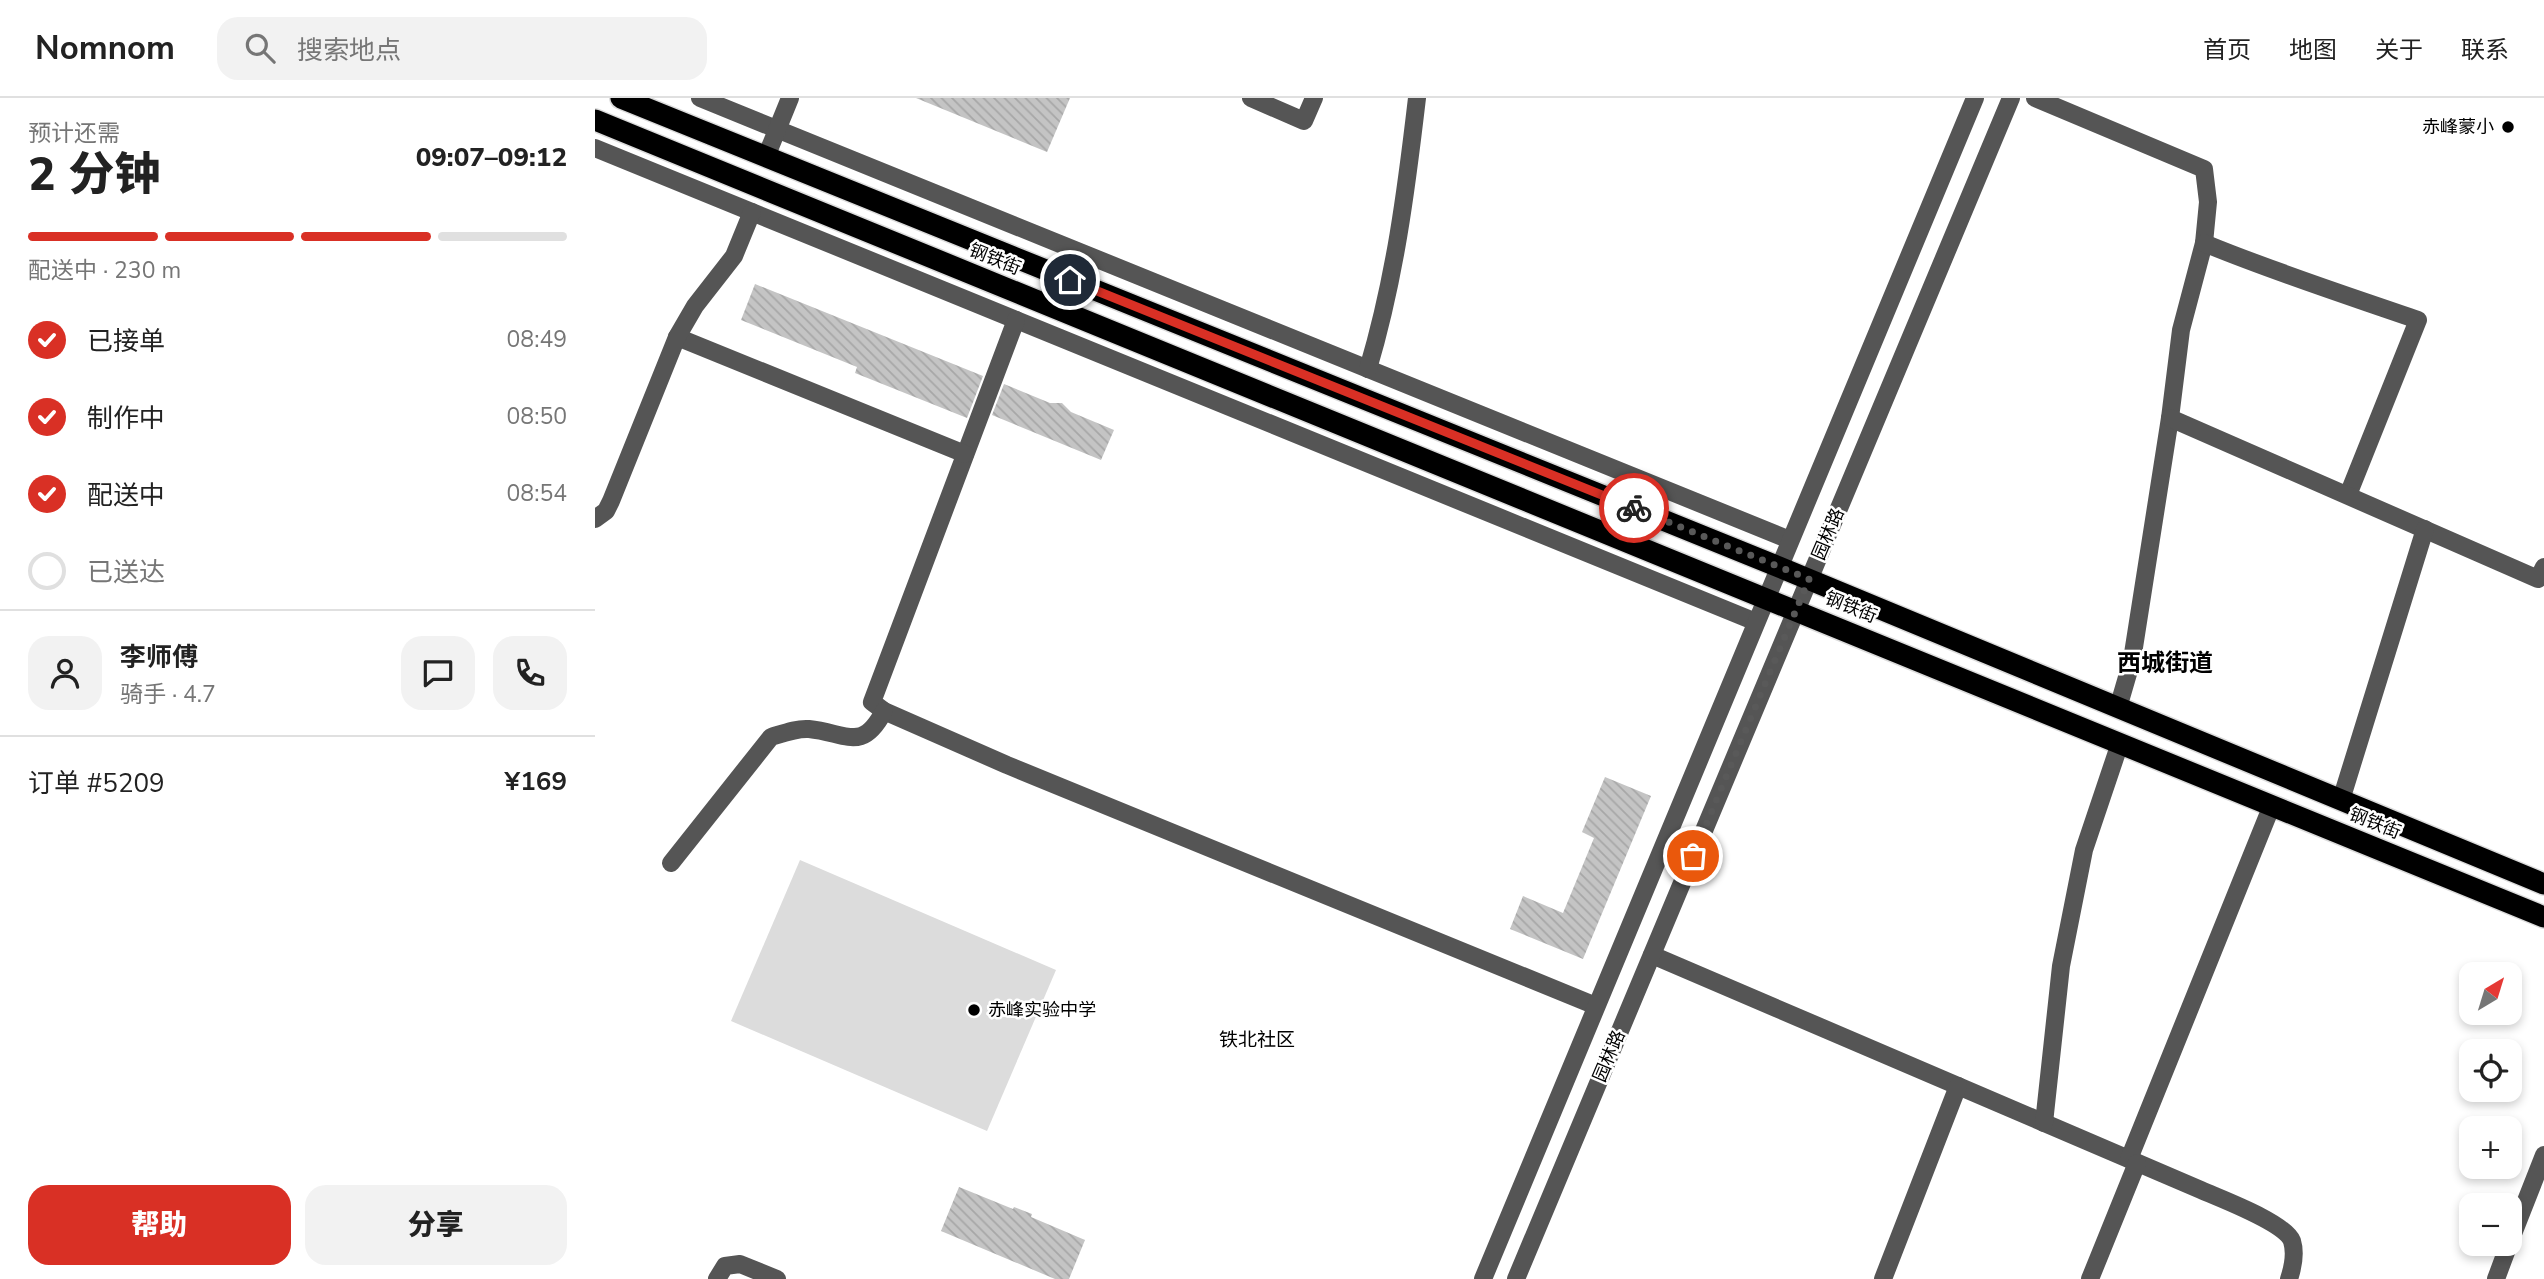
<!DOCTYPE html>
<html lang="zh">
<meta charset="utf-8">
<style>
body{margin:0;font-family:"Nunito Sans","Noto Sans SC",sans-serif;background:#f2f2f2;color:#222;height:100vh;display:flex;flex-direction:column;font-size:26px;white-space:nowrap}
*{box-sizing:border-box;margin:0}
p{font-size:23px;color:#767676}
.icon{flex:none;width:38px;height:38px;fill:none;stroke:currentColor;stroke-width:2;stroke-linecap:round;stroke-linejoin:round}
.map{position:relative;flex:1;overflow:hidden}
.side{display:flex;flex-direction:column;background:#fff;width:595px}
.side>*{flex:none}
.needle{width:46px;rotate:38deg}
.tools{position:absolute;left:1864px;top:864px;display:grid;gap:14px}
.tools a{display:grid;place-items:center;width:63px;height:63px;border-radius:14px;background:#fff;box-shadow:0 4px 10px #0003;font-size:35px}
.pin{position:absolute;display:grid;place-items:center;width:60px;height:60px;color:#fff;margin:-30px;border:4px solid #fff;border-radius:50%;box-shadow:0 2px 7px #0007}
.courier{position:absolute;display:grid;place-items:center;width:70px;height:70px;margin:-35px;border:5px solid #d93025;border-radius:50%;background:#fff;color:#222;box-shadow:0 2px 9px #0007}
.headline em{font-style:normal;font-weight:800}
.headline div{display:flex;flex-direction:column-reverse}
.headline{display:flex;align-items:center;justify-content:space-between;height:119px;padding:0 28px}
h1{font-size:46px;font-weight:800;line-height:52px}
.bar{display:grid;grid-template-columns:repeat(4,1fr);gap:10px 7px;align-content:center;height:84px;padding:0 28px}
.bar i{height:9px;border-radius:5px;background:#e0e0e0}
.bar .on{background:#d93025}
.bar p{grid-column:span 4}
.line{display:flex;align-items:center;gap:18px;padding:0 28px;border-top:2px solid #e0e0e0}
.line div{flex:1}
.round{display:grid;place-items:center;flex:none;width:74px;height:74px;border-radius:21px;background:#f2f2f2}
ol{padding:0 28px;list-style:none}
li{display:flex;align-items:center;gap:21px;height:77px}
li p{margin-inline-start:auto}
li .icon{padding:7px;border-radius:50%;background:#d93025;color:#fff;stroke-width:4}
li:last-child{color:#767676}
li i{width:38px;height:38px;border:4px solid #e0e0e0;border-radius:50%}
.button{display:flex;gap:14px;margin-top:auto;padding:14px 28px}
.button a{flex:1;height:80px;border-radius:21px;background:#d93025;color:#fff;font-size:28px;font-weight:800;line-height:80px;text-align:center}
.button a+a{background:#f2f2f2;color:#222}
header{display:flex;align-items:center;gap:42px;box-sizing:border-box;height:98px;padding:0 35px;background:#fff;border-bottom:2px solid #e0e0e0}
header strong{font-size:33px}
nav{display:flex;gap:38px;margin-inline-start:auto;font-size:24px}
.search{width:490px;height:63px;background:#f2f2f2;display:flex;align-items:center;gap:18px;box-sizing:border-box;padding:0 24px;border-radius:21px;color:#767676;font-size:26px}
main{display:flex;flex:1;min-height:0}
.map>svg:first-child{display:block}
.green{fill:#dcdcdc}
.building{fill:url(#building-back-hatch)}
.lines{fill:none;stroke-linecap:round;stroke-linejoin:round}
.highway-casing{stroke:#dbdbdb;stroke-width:24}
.minor{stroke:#555;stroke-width:18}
.highway{stroke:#000;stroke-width:21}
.done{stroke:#595959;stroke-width:7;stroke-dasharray:0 12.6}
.route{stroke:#d93025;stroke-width:9}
.poi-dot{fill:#000;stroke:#fff;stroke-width:2.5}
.labels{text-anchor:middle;stroke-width:5;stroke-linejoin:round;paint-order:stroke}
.poi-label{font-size:18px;fill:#000;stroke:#fff;text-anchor:end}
.street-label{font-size:18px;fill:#000;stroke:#fff}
.neighbourhood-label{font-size:19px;fill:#000;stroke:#fff}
.district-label{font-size:24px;font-weight:bold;fill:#000;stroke:#fff}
</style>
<header>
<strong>Nomnom</strong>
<div class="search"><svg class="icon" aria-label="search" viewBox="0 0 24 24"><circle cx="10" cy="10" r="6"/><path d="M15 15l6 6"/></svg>搜索地点</div>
<nav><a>首页</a><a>地图</a><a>关于</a><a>联系</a></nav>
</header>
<main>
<section class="side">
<div class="headline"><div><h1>2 分钟</h1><p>预计还需</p></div><em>09:07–09:12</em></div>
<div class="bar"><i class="on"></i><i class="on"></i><i class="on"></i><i></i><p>配送中 · 230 m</p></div>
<ol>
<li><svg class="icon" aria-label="check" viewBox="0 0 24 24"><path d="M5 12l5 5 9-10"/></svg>已接单<p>08:49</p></li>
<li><svg class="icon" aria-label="check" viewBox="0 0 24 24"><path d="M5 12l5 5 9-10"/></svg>制作中<p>08:50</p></li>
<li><svg class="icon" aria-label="check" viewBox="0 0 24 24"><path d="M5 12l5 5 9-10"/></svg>配送中<p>08:54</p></li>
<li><i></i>已送达</li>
</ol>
<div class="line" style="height:126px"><a class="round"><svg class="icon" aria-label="person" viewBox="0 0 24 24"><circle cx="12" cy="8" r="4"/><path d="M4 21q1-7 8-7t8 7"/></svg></a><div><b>李师傅</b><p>骑手 · 4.7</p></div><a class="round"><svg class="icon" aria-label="chat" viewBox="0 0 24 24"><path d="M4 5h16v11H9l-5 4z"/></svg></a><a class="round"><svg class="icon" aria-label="phone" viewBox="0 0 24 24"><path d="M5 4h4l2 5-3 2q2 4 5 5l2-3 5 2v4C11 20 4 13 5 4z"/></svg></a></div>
<div class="line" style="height:91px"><div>订单 #5209</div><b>¥169</b></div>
<div class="button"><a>帮助</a><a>分享</a></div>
</section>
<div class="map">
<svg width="1949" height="1181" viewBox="0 0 1949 1181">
<defs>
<pattern id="building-back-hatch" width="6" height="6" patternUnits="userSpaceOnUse" patternTransform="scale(1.75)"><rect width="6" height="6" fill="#c4c4c4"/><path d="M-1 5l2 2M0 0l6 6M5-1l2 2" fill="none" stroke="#a7a7a7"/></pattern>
</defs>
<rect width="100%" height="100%" fill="#fff"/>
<path class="green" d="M205 762 461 872 392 1033 136 923Z"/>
<g class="building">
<path d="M321 0H475L452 54Z"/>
<path d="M160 186 388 278 372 320 260 275 262 269 146 222Z"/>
<path d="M409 286 455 305H467L476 314 519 332 506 362 397 317Z"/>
<path d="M1010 679 1056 698 988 861 915 831 928 798 968 815 999 740 987 734Z"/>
<path d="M364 1089 418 1111 419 1109 437 1116 436 1119 490 1142 474 1181H460L346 1133Z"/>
</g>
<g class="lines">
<defs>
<g id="highway">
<path d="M26 0 1184 469 1949 786"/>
<path d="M0 22 1949 819"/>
</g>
</defs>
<use href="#highway" class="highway-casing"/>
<g class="minor">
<path d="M105 0 1195 442"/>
<path d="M656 0 709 23 719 0"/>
<path d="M1440 0 1609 71 1613 104 1609 145 1586 232 1575 320 1537 562 1523 610"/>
<path d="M0 50 1161 524"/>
<path d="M171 59 195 0"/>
<path d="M1609 145C1679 174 1751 197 1823 222L1753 397"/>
<path d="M421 222 277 604 289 613 412 667 1001 908"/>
<path d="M82 239 370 356"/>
<path d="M773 271C800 180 811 94 822 0"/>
<path d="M1575 320 1943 481 1949 469"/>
<path d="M0 421 11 413 16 403 82 239 100 208 139 158 157 114"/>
<path d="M1746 702 1830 431"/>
<path d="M76 765 176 639C189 635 202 630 214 631 252 635 267 655 289 613"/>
<path d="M1057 857 1606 1092C1626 1101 1689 1124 1697 1143 1701 1156 1698 1169 1694 1181"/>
<path d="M1449 1025 1466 868 1489 752 1525 645"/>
<path d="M1534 1061 1677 707"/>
<path d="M1914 1146 1949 1057"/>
<path d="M122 1181 130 1168 145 1166 182 1181"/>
<path d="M888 1181 1380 0"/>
<path d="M921 1181 1416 0"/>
<path d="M1288 1181 1363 988"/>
<path d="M1495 1181 1542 1065"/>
<path d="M1901 1181 1914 1146"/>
</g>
<use href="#highway" class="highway"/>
</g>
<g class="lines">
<path class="done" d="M1039 410 1214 481 1098 758"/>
<path class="route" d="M475 182 1039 410"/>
</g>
<g class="poi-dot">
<circle cx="1913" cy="29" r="7"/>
<circle cx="379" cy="912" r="7"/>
</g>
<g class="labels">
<g class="poi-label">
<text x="1899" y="35">赤峰蒙小</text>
<text x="393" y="918" text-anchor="start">赤峰实验中学</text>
</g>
<g class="street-label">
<text transform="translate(400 161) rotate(22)" y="6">钢铁街</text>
<text transform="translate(1233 436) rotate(-67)" y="6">园林路</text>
<text transform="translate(1256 509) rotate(22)" y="6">钢铁街</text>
<text transform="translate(1780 725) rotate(22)" y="6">钢铁街</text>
<text transform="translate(1014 958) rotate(-67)" y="6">园林路</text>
</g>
<g class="neighbourhood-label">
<text x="662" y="948">铁北社区</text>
</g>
<g class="district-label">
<text x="1570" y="573">西城街道</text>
</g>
</g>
</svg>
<div class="tools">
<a><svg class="needle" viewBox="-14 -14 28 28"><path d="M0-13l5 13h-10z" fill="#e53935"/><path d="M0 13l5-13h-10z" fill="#767676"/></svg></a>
<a><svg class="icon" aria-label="locate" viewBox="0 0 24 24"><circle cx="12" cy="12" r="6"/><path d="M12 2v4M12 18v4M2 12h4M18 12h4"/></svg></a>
<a>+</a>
<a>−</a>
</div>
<div class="pin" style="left:1098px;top:758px;background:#ea580c"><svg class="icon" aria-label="bag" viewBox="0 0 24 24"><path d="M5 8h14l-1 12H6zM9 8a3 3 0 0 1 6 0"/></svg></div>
<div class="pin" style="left:475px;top:182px;background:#1f2937"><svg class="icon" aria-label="home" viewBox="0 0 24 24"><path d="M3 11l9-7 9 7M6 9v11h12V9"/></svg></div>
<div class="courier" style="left:1039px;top:410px"><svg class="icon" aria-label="bike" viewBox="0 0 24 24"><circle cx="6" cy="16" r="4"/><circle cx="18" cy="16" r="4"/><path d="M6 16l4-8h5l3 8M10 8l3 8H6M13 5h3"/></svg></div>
</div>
</main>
